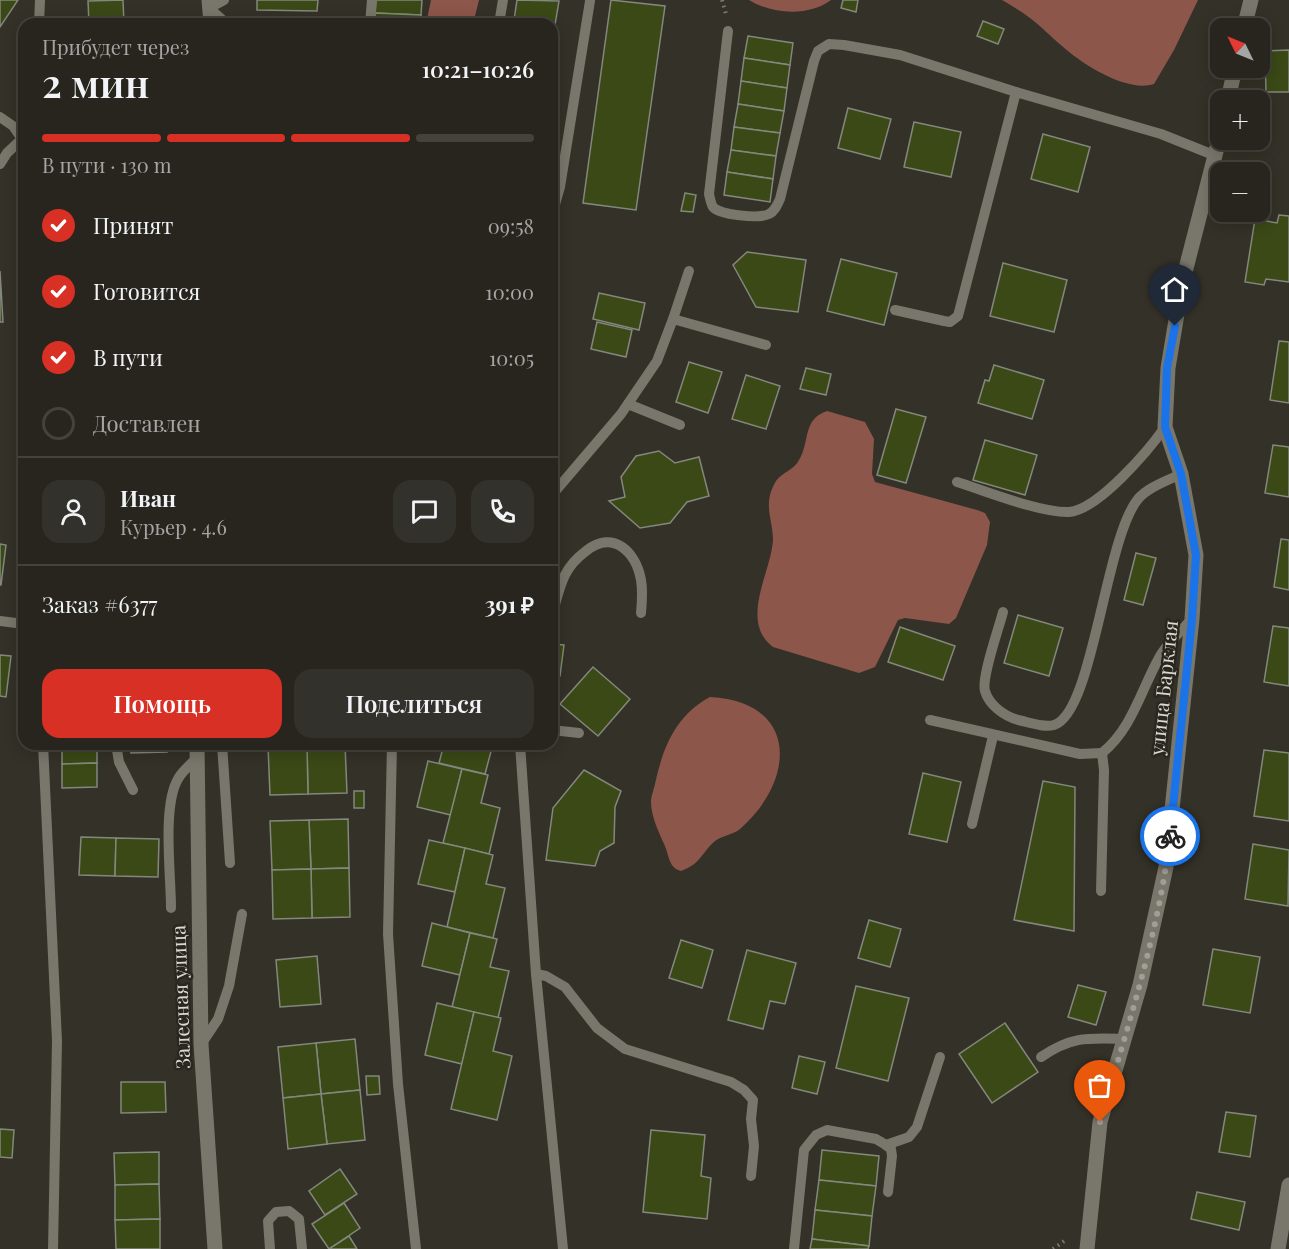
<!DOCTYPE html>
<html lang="ru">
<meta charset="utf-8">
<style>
body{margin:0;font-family:"Playfair Display",serif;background:#33312b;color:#f1f3f6;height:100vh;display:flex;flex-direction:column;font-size:22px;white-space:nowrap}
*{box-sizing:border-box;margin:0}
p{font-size:20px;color:#a4a5a4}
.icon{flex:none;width:33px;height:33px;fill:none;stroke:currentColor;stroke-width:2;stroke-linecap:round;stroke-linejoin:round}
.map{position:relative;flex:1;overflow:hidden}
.details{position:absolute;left:18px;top:18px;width:540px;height:732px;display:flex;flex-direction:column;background:#27251e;border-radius:18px;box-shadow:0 3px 15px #0003,0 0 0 2px #43423c}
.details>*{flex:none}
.needle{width:39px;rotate:313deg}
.controls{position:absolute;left:1210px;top:18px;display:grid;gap:12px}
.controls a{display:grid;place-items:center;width:60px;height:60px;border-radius:12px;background:#27251e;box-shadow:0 3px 15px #0003,0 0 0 2px #43423c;font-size:30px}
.pin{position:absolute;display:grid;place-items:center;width:51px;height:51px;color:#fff;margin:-62px -26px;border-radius:50% 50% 50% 0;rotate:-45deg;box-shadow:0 0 6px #0007}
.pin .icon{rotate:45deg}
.courier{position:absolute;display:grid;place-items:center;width:60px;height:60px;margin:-30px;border:4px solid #1a73e8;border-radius:50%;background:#fff;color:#222;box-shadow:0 2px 8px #0007}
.headline em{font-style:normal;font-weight:600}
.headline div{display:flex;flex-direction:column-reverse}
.headline{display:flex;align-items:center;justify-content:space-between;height:102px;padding:0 24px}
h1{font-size:39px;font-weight:600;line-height:45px}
.bar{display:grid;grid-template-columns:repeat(4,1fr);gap:9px 6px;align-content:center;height:72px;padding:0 24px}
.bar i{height:8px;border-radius:4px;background:#43423c}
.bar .active{background:#d93025}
.bar p{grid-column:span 4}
.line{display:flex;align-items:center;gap:15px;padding:0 24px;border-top:2px solid #43423c}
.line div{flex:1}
.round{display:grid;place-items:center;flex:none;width:63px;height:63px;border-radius:18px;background:#33312b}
ol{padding:0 24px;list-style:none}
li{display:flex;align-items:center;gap:18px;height:66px}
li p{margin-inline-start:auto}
li .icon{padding:6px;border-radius:50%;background:#d93025;color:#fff;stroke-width:4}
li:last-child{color:#a4a5a4}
li i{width:33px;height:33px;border:3px solid #43423c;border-radius:50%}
.primary-button{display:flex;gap:12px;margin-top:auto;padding:12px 24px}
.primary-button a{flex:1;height:69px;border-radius:18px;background:#d93025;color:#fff;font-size:24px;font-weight:600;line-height:69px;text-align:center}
.primary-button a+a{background:#33312b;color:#f1f3f6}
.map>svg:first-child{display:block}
.forest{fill:#8d564b}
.building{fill:#3a4916;stroke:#83877d;stroke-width:1.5}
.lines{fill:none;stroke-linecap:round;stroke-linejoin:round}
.path{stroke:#7f7c74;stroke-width:4;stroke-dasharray:1.5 4.5;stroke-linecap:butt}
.service{stroke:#79766b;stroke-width:10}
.minor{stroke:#79766b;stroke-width:15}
.done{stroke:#a09e96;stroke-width:6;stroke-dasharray:0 10.8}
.route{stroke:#1a73e8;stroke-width:8}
.labels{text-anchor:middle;stroke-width:5;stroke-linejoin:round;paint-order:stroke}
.street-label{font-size:20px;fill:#dad8d2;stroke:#2a271e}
</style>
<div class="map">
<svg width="1289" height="1249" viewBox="0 0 1289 1249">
<rect width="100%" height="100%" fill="#343128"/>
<g class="forest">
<path d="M431 0H479L473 24H426Z"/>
<path d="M749 0H831C809 17 771 14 749 0Z"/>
<path d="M1002 0H1198L1174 50 1154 84C1127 93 1082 64 1062 46 1051 37 1041 26 1030 18 1021 11 1012 6 1002 0Z"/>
<path d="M827 411 865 422 874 439 872 474 875 482 977 510 985 513 990 522 987 545 956 618 949 624 905 618 898 620 875 667 859 673 773 647C739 621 771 573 773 540 773 519 762 504 776 481 781 473 794 470 799 460 810 443 802 419 827 411Z"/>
<path d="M710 697C799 702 796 780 740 829 733 835 723 835 715 841 701 853 702 863 681 871 669 868 669 856 665 846 659 833 651 816 651 802 651 796 654 789 655 784 663 747 676 715 710 697Z"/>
</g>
<g class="building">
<path d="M0 0H18L0 27Z"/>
<path d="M123 0 124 24H89L88 1Z"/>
<path d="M257 0H318L317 11 257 10Z"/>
<path d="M376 0H422L421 15 375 13Z"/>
<path d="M517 0 559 1 555 25 514 20Z"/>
<path d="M611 0 665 6 636 210 583 203Z"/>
<path d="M843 0H858L856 12 841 8Z"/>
<path d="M375 13 421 15 420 24H375Z"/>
<path d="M271 20H305V24H270Z"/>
<path d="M983 21 1004 29 998 44 977 36Z"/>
<path d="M748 36 793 43 790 65 744 58Z"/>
<path d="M1289 50V92H1266L1265 51Z"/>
<path d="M744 58 790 65 787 88 741 81Z"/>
<path d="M741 81 787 88 784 111 738 104Z"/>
<path d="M738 104 784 111 780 133 734 127Z"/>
<path d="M848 108 891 119 880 159 838 148Z"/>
<path d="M914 122 961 132 951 177 904 167Z"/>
<path d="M734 127 780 133 776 156 731 150Z"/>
<path d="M1043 134 1090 147 1078 192 1031 179Z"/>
<path d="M731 150 776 156 773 179 727 172Z"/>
<path d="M727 172 773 179 770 202 724 195Z"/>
<path d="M685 193 696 195 693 212 681 211Z"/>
<path d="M1279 215 1289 216V282L1266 279 1264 285 1245 282 1255 219 1277 223Z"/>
<path d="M747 252 806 260 798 312 756 307 733 265Z"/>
<path d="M841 259 897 273 884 325 827 311Z"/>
<path d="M1003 263 1067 280 1054 332 990 316Z"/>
<path d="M0 271 3 322H0Z"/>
<path d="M599 293 645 303 639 330 593 319Z"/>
<path d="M597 322 632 330 626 357 591 349Z"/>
<path d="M1279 341 1289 342V403L1270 400Z"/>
<path d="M689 362 722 372 708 413 676 402Z"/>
<path d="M994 365 1044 380 1032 419 978 403 985 380 989 381Z"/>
<path d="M806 368 831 374 826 395 800 389Z"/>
<path d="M746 375 780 386 766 429 732 419Z"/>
<path d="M896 409 926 417 906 483 877 475Z"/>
<path d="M985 440 1037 455 1025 495 973 480Z"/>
<path d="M1273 445 1289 447V497L1265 493Z"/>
<path d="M659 451 675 463 699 457 709 496 687 502 670 523 640 528 609 501 625 497 621 477 636 456Z"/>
<path d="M1281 539 1289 540V590L1274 587Z"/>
<path d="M0 544 6 545 1 585H0Z"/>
<path d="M1136 553 1156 558 1143 605 1124 600Z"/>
<path d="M1018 615 1063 628 1049 676 1004 663Z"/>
<path d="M1273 626 1289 628V686L1264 682Z"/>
<path d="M900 627 955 646 943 680 888 662Z"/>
<path d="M552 644 564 645 560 676 552 675Z"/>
<path d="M0 655 11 656 6 697 0 696Z"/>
<path d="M593 667 630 699 598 736 560 704Z"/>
<path d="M62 744H97V763L62 764Z"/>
<path d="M131 744H166L167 752 131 753Z"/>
<path d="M345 744 347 793 308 794 307 745Z"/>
<path d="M444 744H493L485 774 439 763Z"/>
<path d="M307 745 308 794 270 795 268 746Z"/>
<path d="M1264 750 1289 753V821L1254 816Z"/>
<path d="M428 761 462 769 451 815 417 807Z"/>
<path d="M97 763V787L62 788V764Z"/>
<path d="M462 769 488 775 481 803 500 808 489 854 443 843Z"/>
<path d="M584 770 621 791 615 807 614 843 600 851 595 866 546 860 553 808Z"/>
<path d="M923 773 961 782 947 842 909 834Z"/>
<path d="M1043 781 1075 787 1074 931 1014 920Z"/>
<rect x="354" y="791" width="10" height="17"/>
<path d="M348 819 349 868 311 869 309 820Z"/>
<path d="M309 820 311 869 272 870 270 821Z"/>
<path d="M81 837 116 838 115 876 79 875Z"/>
<path d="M116 838 159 839 158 877 115 876Z"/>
<path d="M429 840 465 848 455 892 418 884Z"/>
<path d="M1253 844 1289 850 1288 906 1245 899Z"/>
<path d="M465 848 493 855 486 884 505 888 493 938 447 927Z"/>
<path d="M349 868 350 917 312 918 311 869Z"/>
<path d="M311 869 312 918 273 919 272 870Z"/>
<path d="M869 920 901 929 890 967 858 958Z"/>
<path d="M432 923 470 933 460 975 422 966Z"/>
<path d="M470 933 497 939 490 967 509 971 498 1018 452 1007Z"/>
<path d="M681 940 713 950 702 988 669 978Z"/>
<path d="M1213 949 1260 957 1250 1013 1203 1005Z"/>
<path d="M747 950 796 963 785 1004 770 1001 763 1029 728 1020Z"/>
<path d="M317 956 321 1004 280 1007 276 960Z"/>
<path d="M1078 985 1106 992 1096 1025 1068 1017Z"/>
<path d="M856 986 909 998 888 1081 836 1068Z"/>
<path d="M437 1003 474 1012 462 1064 425 1055Z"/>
<path d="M474 1012 501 1018 493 1051 512 1056 497 1120 451 1109Z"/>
<path d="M1005 1023 1038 1072 992 1103 959 1054Z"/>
<path d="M355 1039 360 1090 321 1094 316 1043Z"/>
<path d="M316 1043 321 1094 283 1098 278 1047Z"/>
<path d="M799 1056 825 1062 817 1094 792 1088Z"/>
<path d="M366 1076H379L380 1094 367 1095Z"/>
<path d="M121 1082H165L166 1112 121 1113Z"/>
<path d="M360 1090 365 1140 327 1144 321 1094Z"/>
<path d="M321 1094 327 1144 288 1149 283 1098Z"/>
<path d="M1226 1112 1256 1116 1250 1157 1219 1152Z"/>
<path d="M0 1129 14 1130 12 1158 0 1157Z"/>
<path d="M651 1130 705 1135 701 1176 711 1178 707 1219 643 1212Z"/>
<path d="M822 1150 879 1156 876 1186 819 1180Z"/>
<path d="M159 1152V1184L115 1185 114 1153Z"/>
<path d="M340 1169 357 1194 325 1215 309 1191Z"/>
<path d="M819 1180 876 1186 872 1216 815 1210Z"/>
<path d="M159 1184 160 1219 115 1220V1185Z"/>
<path d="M1197 1192 1245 1202 1239 1230 1191 1219Z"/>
<path d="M344 1203 360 1228 329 1249 312 1224Z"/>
<path d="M815 1210 872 1216 869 1246 812 1239Z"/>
<path d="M160 1219V1249H116L115 1220Z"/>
<path d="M349 1236 357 1249H329Z"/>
<path d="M812 1239 869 1246 868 1249H810Z"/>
</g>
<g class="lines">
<g class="path">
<path d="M722 0 726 14"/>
<path d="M1053 1249 1067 1239"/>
</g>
<g class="service">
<path d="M224 0 209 8 227 24"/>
<path d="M39 24 40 0"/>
<path d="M370 24 372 0"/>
<path d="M499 24 503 0"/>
<path d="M728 31 709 194C710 198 711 204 713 207 719 215 760 219 769 214 775 211 777 205 780 199L814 61 818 51 829 44 844 45 900 55 1016 92"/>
<path d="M0 117 13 126 22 139"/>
<path d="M0 164 7 153 24 137"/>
<path d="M552 215 560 187 590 1"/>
<path d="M895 310 944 321 950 322 958 316 1016 92 1161 134 1216 156"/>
<path d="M673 319 766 345"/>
<path d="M628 404 680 425"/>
<path d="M957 482C986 491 1040 513 1069 512 1098 510 1149 450 1165 427"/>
<path d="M552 495 621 414 657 361 673 319 689 271"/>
<path d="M1003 612C999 628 981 678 985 691 989 705 1004 716 1018 720 1028 722 1044 728 1054 725 1093 714 1105 539 1138 499 1148 487 1167 481 1181 474"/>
<path d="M552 615C556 602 559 587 565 575 570 565 578 557 586 551 613 529 636 552 641 580 643 591 642 602 641 613"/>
<path d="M0 621 24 624"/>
<path d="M930 720 1080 754 1102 753"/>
<path d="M552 730 579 733"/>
<path d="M43 744 57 1041 53 1249"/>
<path d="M116 744 119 762 133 790"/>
<path d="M222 744 230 863"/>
<path d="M392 744 388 934 398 1084 416 1249"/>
<path d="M520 744 536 974 563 1249"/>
<path d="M972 824 993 736"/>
<path d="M1101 891 1104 770 1102 753C1132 729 1141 690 1159 658 1166 644 1181 631 1192 619"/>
<path d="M171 908C171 875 162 806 178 779 182 771 191 764 197 758"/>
<path d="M536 974 546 976 565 987 597 1028 625 1049 731 1082 744 1090 753 1100 751 1119 754 1146 751 1176"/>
<path d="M202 1043 218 1019 229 986 242 914"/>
<path d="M1041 1057C1072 1036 1088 1038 1124 1039"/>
<path d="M886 1145 909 1137 917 1127 940 1057"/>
<path d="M270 1249 268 1221 276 1212 289 1211 299 1219 302 1249"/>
<path d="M794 1249 804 1150 816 1135 827 1130 876 1139 886 1145 891 1149 892 1156 888 1192"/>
</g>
<g class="minor">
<path d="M209 0 211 24"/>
<path d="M1244 28 1251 0"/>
<path d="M1228 100 1235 68"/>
<path d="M197 744 201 1044 215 1249"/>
<path d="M1087 1249 1100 1122 1140 985 1166 867 1192 619 1196 555 1181 474 1165 427 1168 368 1182 284 1221 132"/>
<path d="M1278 1249 1289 1185"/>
</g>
</g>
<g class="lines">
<path class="done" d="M1100 1122C1127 1028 1159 933 1170 836"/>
<path class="route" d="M1170 836 1192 619 1196 555 1181 474 1165 427 1167 368 1175 326"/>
</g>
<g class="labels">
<g class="street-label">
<text transform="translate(1164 688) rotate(-84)" y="7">улица Барклая</text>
<text transform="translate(181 997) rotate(-92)" y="7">Залесная улица</text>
</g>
</g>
</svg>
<div class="controls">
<a><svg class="needle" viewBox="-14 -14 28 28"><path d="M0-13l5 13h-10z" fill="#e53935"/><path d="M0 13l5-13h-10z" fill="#a4a5a4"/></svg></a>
<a>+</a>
<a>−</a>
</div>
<div class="pin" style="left:1100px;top:1122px;background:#ea580c"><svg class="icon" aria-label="bag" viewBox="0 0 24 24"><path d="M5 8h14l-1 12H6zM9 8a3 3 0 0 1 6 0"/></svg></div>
<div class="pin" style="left:1175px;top:326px;background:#1f2937"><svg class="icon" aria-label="home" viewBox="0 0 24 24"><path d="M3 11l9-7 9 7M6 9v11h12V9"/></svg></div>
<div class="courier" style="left:1170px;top:836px"><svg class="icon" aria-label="bike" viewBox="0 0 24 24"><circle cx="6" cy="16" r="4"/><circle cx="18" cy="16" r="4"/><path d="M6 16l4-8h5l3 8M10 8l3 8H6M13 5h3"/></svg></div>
<section class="details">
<div class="headline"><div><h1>2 мин</h1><p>Прибудет через</p></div><em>10:21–10:26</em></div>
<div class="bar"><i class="active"></i><i class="active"></i><i class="active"></i><i></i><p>В пути · 130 m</p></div>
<ol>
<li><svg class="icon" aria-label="check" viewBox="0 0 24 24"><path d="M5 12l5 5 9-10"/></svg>Принят<p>09:58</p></li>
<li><svg class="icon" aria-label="check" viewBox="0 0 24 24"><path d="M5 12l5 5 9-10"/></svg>Готовится<p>10:00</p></li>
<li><svg class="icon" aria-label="check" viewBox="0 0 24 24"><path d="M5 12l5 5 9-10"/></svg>В пути<p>10:05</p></li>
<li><i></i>Доставлен</li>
</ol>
<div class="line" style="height:108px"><a class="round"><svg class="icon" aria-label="person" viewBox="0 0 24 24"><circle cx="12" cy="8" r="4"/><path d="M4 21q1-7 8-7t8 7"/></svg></a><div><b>Иван</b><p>Курьер · 4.6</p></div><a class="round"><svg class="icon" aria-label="chat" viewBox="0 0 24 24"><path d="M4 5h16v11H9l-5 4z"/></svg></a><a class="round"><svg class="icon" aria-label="phone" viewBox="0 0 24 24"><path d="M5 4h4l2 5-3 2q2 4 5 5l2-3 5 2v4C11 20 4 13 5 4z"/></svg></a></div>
<div class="line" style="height:78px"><div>Заказ #6377</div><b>391 ₽</b></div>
<div class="primary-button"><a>Помощь</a><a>Поделиться</a></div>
</section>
</div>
